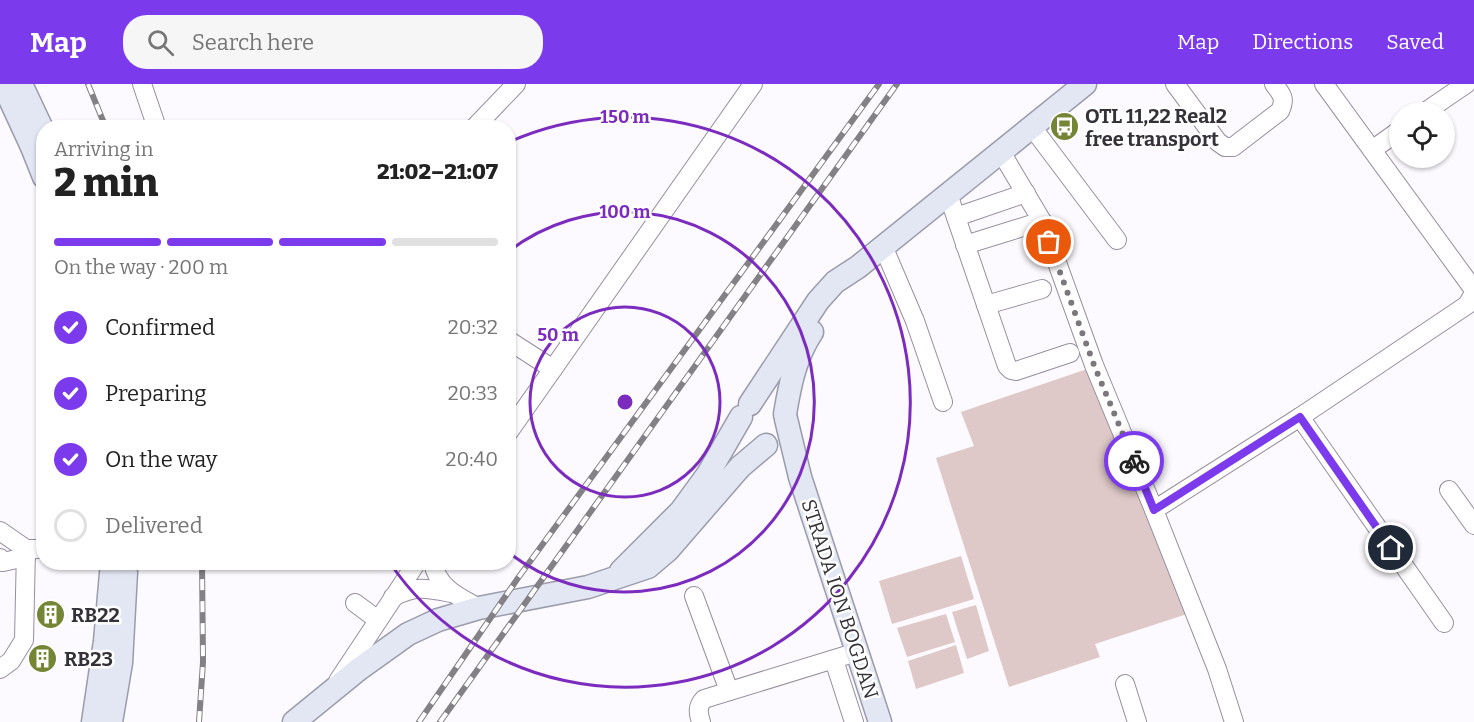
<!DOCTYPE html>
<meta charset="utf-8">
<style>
body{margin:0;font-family:Bitter,serif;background:#f6f6f6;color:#222;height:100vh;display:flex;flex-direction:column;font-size:22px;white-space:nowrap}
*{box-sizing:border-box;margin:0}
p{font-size:20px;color:#767676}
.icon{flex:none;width:33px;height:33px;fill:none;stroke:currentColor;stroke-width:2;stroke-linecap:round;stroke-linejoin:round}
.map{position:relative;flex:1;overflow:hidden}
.details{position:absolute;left:36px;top:36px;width:480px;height:450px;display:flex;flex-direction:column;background:#fff;border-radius:24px;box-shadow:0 2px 4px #0004}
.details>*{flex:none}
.buttons{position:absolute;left:1389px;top:18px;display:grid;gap:12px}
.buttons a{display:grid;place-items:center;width:66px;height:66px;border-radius:50%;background:#fff;box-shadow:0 2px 4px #0004;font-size:30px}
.pin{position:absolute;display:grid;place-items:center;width:51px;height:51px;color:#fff;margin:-26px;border:3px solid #fff;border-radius:50%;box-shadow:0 2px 6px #0007}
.courier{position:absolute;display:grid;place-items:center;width:60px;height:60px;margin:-30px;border:4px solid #7c3aed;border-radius:50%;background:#fff;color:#222;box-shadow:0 2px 8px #0007}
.head em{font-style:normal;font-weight:800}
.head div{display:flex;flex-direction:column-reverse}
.head{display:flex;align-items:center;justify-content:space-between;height:102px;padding:0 18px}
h1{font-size:39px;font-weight:800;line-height:45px}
.bar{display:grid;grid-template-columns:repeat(4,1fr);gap:9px 6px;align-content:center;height:72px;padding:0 18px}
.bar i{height:8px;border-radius:4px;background:#e0e0e0}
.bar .active{background:#7c3aed}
.bar p{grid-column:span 4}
ol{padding:0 18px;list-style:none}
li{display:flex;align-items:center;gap:18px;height:66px}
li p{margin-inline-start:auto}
li .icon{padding:6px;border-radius:50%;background:#7c3aed;color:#fff;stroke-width:4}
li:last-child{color:#767676}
li i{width:33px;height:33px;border:3px solid #e0e0e0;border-radius:50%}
header{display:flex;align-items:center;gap:36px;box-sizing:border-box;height:84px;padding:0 30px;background:#7c3aed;color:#fff}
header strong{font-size:28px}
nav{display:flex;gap:33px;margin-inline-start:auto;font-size:21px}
.search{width:420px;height:54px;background:#f6f6f6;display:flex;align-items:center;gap:15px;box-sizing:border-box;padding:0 21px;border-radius:24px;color:#767676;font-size:22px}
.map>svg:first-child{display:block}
.green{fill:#dfc8c8}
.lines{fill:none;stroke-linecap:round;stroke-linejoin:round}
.minor-casing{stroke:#978e9f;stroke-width:20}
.major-casing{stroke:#9a9cac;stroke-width:25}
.minor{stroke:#fff;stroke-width:18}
.major{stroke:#e3e6f3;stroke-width:22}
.rail-casing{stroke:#838086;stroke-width:6}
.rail{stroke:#fff;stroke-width:4;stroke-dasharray:11;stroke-linecap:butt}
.done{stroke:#7b777d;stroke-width:6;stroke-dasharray:0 10.8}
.route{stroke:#7c3aed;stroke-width:8}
.ring{fill:none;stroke:#7b2cbf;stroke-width:3}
.labels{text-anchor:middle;stroke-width:5;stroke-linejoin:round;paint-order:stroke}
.poi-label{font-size:20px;font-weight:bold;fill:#353138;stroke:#fff;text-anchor:start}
.street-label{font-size:20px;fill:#353138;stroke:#fff}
.centre{fill:#7b2cbf;stroke:#fff;stroke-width:3}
.ring-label{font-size:18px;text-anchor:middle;font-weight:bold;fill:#7b2cbf;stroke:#fff;stroke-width:5;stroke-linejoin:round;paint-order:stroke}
</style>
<header>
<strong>Map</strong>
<div class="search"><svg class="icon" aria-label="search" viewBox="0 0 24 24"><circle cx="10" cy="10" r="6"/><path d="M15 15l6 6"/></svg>Search here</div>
<nav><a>Map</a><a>Directions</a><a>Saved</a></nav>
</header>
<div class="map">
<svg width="1474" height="638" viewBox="0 0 1474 638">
<rect width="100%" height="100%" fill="#fcfafe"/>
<g class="green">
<path d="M1090 284 1187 530 1095 560 1100 573 1009 603 936 374 974 362 961 328Z"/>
<path d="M961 472 974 515 892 540 879 497Z"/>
<path d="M976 521 989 567 967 575 952 528Z"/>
<path d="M946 530 955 558 907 573 897 544Z"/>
<path d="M956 561 964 589 916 605 908 577Z"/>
</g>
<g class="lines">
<defs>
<g id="minor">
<path d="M142 0 157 44"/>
<path d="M1175 0 1218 58 1225 63H1233L1280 27C1286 14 1282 11 1274 0"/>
<path d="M1324 0 1474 206"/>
<path d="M1425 28 1466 0"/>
<path d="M1032 43 1117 156"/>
<path d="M474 44 516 0"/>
<path d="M1372 66 1400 46"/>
<path d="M1001 68 1042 137 1094 281 1154 426 1217 585 1234 638"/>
<path d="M948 110 1007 282 1011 286 1016 287 1070 269"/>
<path d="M956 133 1026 109"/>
<path d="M965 161 1042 137"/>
<path d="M883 162 915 237 943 318"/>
<path d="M986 221 1042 205"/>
<path d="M508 256 553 285"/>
<path d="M1300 333 1444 539"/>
<path d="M508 349 753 0"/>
<path d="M1449 406 1474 441"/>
<path d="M1154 426 1300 333 1467 221 1474 209"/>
<path d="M0 447 26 465H44"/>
<path d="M0 474 3 478 26 473"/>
<path d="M433 478C437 504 459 513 479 524"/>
<path d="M694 512 729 607"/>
<path d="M393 513C415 501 427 504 451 509"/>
<path d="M355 519 378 536"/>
<path d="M834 576 854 638"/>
<path d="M0 585 11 577 24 556 26 465"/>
<path d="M338 597 417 478"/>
<path d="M1125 600 1137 638"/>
<path d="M701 638C698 629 697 622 704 615L857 568"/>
</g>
<g id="major">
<path d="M3 0 32 63 44 93"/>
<path d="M21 0 44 49"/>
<path d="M750 320 818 217 835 198 858 183 1085 0"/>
<path d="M785 330C790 300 795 274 812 248"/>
<path d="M786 335 800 393 880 638"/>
<path d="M621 487 681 427 708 390 741 333"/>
<path d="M93 638 105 557 112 478"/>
<path d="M111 638 121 579 126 488"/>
<path d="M294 638 359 585 408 550 438 536 479 524 588 503 648 483 668 466 740 383 766 361"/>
</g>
</defs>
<use href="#minor" class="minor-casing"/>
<use href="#major" class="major-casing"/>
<use href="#minor" class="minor"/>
<use href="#major" class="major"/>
<defs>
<g id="rail">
<path d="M88 0 106 44"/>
<path d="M199 638 203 578 202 478"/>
<path d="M419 638 518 494 879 0"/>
<path d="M440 638 897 0"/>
</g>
</defs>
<use href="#rail" class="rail-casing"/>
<use href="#rail" class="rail"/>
</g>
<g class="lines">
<path class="done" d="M1049 158 1094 281 1134 377"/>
<path class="route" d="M1134 377 1154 426 1300 333 1391 464"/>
</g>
<g class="ring">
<circle cx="625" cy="318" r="95"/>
<path d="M509 167A190 190 0 1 1 509 469"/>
<path d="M509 58A285 285 0 1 1 390 479"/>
</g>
<defs>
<symbol id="bus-disc" viewBox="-11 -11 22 22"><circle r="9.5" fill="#748535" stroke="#fff"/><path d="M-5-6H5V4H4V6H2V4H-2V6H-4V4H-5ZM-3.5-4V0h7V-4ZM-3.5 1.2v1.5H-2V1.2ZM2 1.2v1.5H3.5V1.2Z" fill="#fff"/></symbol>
<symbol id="building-disc" viewBox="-11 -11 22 22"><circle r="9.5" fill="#748535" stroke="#fff"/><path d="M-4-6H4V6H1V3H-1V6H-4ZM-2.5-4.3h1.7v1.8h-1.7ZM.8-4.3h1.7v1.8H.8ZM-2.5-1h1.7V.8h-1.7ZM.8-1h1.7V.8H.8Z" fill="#fff"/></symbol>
</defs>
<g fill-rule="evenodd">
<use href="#bus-disc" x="1048" y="26" width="33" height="33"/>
<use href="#building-disc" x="34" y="514" width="33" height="33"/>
<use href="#building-disc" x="26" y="558" width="33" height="33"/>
</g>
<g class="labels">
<g class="poi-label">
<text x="1085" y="39">OTL 11,22 Real2<tspan x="1085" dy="23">free transport</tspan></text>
<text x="71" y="538">RB22</text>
<text x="64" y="582">RB23</text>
</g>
<g class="street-label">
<text transform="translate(840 515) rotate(72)" y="7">STRADA ION BOGDAN</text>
</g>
</g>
<circle cx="625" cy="318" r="9" class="centre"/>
<g class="ring-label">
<text x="625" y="39">150 m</text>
<text x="625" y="134">100 m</text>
<text x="558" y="257">50 m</text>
</g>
</svg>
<div class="buttons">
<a><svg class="icon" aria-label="locate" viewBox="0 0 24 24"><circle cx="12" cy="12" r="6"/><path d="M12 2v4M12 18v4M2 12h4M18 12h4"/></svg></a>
</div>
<div class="pin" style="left:1049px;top:158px;background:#ea580c"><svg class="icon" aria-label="bag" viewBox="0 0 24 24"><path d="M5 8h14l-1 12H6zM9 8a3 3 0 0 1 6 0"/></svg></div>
<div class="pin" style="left:1391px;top:464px;background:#1f2937"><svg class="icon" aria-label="home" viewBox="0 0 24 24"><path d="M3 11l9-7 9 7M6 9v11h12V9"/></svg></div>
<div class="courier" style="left:1134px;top:377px"><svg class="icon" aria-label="bike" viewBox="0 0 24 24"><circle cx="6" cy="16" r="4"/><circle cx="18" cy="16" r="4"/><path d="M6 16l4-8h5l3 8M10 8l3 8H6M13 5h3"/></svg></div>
<section class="details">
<div class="head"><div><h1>2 min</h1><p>Arriving in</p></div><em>21:02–21:07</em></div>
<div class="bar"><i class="active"></i><i class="active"></i><i class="active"></i><i></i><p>On the way · 200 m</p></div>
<ol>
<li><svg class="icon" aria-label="check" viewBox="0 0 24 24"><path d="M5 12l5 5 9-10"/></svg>Confirmed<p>20:32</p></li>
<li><svg class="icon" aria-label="check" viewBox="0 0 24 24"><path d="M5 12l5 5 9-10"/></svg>Preparing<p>20:33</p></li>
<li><svg class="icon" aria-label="check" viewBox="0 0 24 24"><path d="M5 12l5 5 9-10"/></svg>On the way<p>20:40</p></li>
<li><i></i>Delivered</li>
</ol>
</section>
</div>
